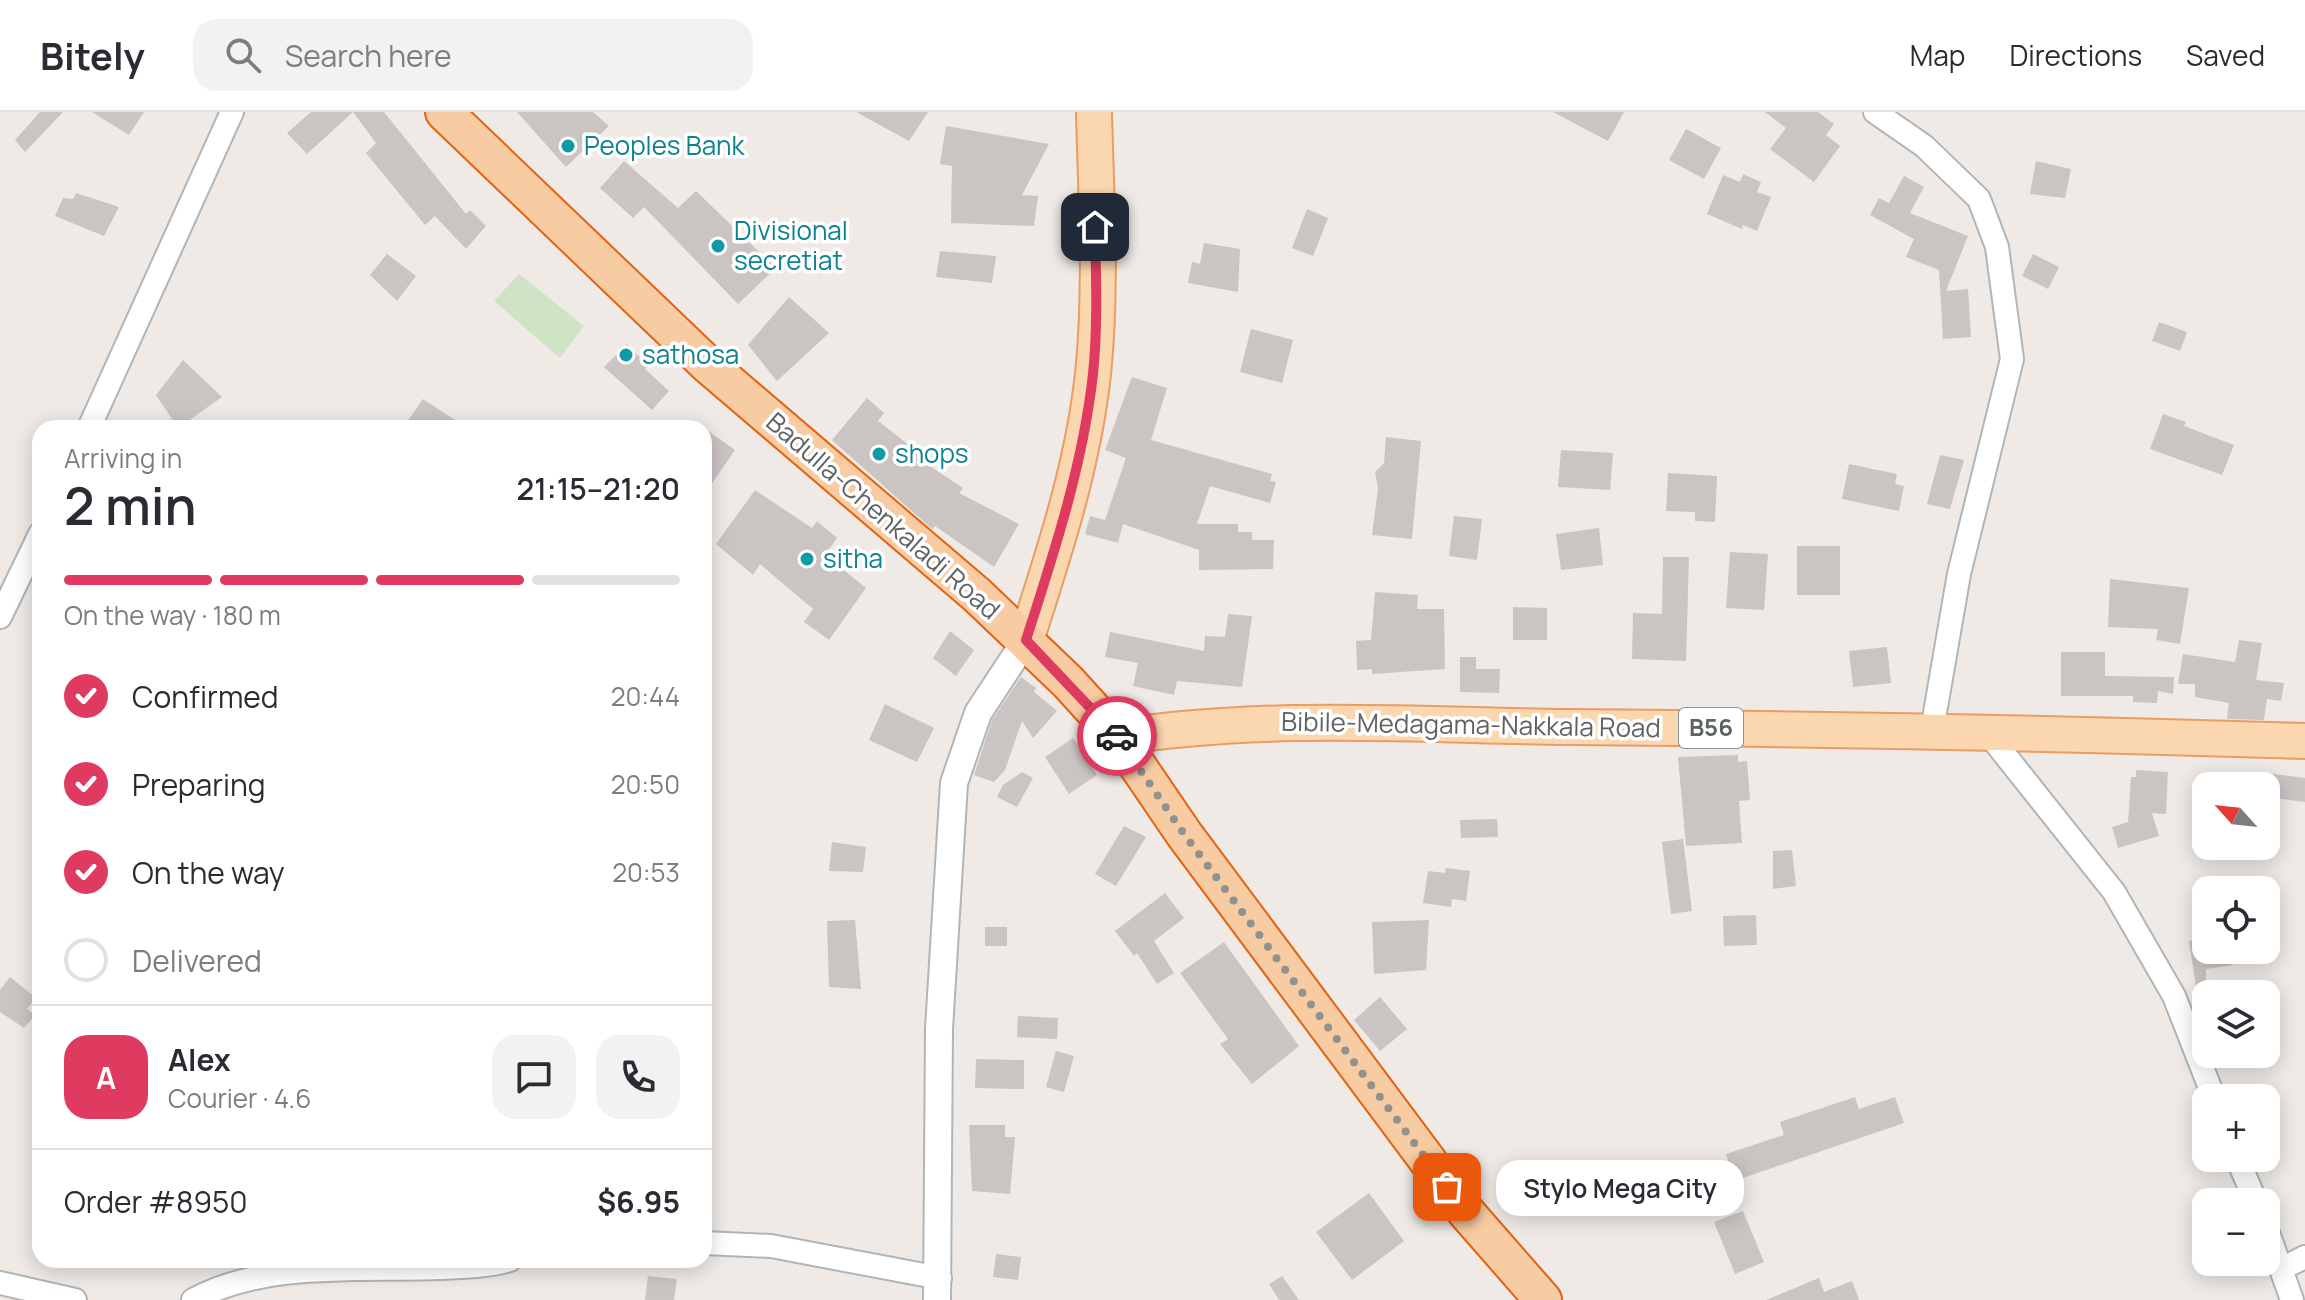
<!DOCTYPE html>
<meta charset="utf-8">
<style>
body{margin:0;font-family:Manrope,sans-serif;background:#f2f2f3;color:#2b2b33;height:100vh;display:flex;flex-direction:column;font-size:30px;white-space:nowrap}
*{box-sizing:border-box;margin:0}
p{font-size:26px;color:#7c7c81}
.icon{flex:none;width:44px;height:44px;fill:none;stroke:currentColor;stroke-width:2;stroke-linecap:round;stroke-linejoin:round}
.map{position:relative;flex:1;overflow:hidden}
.side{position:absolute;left:32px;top:308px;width:680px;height:848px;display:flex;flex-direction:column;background:#fff;border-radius:24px;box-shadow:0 4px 20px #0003}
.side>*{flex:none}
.needle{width:52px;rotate:297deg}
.controls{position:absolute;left:2192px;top:660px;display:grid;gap:16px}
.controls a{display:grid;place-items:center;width:88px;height:88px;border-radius:16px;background:#fff;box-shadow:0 4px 20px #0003;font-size:40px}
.pin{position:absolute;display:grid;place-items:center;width:68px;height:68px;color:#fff;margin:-34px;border-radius:16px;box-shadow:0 4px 12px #0006}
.courier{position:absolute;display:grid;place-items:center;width:80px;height:80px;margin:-40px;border:6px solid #df3b60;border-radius:50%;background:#fff;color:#222;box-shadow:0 2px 10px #0007}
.bubble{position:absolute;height:56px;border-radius:24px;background:#fff;box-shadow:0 4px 20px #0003;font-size:26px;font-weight:600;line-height:56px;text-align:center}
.overview em{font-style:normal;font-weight:600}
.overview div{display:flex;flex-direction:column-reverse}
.overview{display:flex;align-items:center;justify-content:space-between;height:136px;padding:0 32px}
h1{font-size:52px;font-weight:600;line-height:60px}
.bar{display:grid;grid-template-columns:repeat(4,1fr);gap:12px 8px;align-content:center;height:96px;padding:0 32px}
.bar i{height:10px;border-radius:6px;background:#e1e1e2}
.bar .current{background:#df3b60}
.bar p{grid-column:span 4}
.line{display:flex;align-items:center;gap:20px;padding:0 32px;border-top:2px solid #e1e1e2}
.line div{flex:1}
.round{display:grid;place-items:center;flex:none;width:84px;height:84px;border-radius:24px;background:#f2f2f3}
ol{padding:0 32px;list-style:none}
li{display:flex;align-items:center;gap:24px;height:88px}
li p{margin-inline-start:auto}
li .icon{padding:8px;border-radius:50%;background:#df3b60;color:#fff;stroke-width:4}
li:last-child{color:#7c7c81}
li i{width:44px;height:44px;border:4px solid #e1e1e2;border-radius:50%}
header{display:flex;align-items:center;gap:48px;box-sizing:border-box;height:112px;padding:0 40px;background:#fff;border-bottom:2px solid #e1e1e2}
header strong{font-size:38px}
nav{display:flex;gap:44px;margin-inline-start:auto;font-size:28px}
.search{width:560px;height:72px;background:#f2f2f3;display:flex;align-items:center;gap:20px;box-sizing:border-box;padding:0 28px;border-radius:24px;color:#7c7c81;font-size:30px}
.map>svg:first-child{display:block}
.green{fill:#cee4c4}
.building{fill:#cac5c2}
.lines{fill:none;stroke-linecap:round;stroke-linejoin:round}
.minor-casing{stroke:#b1b5b7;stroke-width:26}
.tertiary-casing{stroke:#b1b5b7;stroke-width:30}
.primary-casing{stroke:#e99c64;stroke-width:38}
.trunk-casing{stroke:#e6610e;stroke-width:40}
.minor{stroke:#fff;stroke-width:22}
.tertiary{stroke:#fff;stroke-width:26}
.primary{stroke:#fad7af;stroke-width:34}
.trunk{stroke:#f8cca2;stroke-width:36}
.done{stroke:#909292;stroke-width:8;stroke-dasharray:0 14.4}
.route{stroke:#df3b60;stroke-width:10}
.culture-dot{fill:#0f9aa8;stroke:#fff;stroke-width:3}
.labels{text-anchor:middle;stroke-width:7;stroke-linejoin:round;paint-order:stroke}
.shield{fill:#fff;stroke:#8e9293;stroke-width:2}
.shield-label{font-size:24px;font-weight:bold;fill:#5d6365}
.culture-label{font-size:26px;fill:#0d838f;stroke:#fff;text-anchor:start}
.street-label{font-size:26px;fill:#5d6365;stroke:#fff}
</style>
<header>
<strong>Bitely</strong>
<div class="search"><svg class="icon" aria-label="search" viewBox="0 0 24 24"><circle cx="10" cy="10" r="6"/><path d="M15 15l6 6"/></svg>Search here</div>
<nav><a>Map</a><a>Directions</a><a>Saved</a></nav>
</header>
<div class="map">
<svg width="2305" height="1188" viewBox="0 0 2305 1188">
<rect width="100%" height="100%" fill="#efeae6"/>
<path class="green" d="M519 162 584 214 560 246 494 189Z"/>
<g class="building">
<path d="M40 0H63L25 40 15 28Z"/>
<path d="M92 0H144L129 23Z"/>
<path d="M311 0H353L307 42 287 21Z"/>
<path d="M353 0H384L466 102 470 98 486 114 466 137 435 104 425 113 366 41 376 31Z"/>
<path d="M517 0H593L609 14 566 55Z"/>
<path d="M856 0H928L909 29Z"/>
<path d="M1553 0H1624L1608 29Z"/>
<path d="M1765 0H1818L1834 12 1826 23 1840 34 1814 70 1770 37 1786 16Z"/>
<path d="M946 14 1049 32 1022 83 1038 84 1034 114 951 111 952 54 940 52Z"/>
<path d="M1686 17 1721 36 1704 67 1669 48Z"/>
<path d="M624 49 678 96 696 79 776 156 738 192 644 95 633 106 600 76Z"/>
<path d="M2036 49 2071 57 2065 86 2030 82Z"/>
<path d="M1743 62 1761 70 1757 80 1771 85 1757 119 1743 113 1742 117 1707 102 1723 63 1740 70Z"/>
<path d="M1904 64 1924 75 1910 101 1968 124 1946 179 1968 177 1971 225 1943 227 1939 158 1906 145 1914 127 1870 103 1879 86 1889 91Z"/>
<path d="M76 81 119 95 104 124 55 104 63 86 73 87Z"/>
<path d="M1307 97 1328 106 1313 144 1292 136Z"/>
<path d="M1204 131 1240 137 1238 180 1188 171 1192 150 1200 152Z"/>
<path d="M940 139 996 144 992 171 936 165Z"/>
<path d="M387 142 416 164 397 189 370 163Z"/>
<path d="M2033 142 2059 155 2048 177 2022 164Z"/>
<path d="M789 185 829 221 777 269 748 233Z"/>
<path d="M2159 210 2187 220 2180 239 2152 229Z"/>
<path d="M1251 217 1293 228 1282 271 1240 260Z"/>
<path d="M627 232 648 254 645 257 669 279 652 298 604 255Z"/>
<path d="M183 248 222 285 178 316 156 283Z"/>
<path d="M1132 265 1167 276 1151 328 1272 362 1270 369 1276 370 1270 391 1210 374 1197 412H1238V420H1252V428H1274L1273 457 1199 458V438L1123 412 1118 431 1085 422 1090 404 1105 408 1126 346 1105 338Z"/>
<path d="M867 286 884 301 878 309 914 337 916 335 932 345 927 352 963 376 959 381 1019 412 994 455 935 414 932 417 832 328Z"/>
<path d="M423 287 467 316H403Z"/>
<path d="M2163 302 2186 310 2184 314 2234 333 2222 363 2150 337Z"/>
<path d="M704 316 735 338 704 383Z"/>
<path d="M1386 325 1421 329 1412 427 1372 423 1378 376 1375 360 1384 351Z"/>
<path d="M1561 338 1613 341 1610 378 1558 375Z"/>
<path d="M1940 343 1964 348 1950 397 1927 392Z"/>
<path d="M1849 352 1897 362 1895 372 1904 374 1899 399 1842 387Z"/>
<path d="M1668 361 1717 364 1715 410 1695 409V400L1666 399Z"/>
<path d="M755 378 812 416 817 409 837 426 825 443 866 476 829 528 804 510 813 497 760 452 753 463 716 432Z"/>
<path d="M1454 404 1482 407 1477 448 1449 444Z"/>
<path d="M1599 416 1603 453 1561 458 1556 422Z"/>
<rect x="1797" y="434" width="43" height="49"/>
<path d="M1730 440 1768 442 1764 498 1726 496Z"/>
<path d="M1663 445H1689L1686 549 1632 547 1633 501 1662 502Z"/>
<path d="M2110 467 2189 476 2180 532 2156 528 2158 517 2108 515Z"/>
<path d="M1375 480 1418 483 1417 497H1444L1445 557 1372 562V557L1357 558 1356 529 1371 528Z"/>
<path d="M1513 495 1547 496V528H1513Z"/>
<path d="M1228 502 1252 504 1242 575 1177 569 1174 583 1133 574 1138 551 1105 545 1110 520 1204 539 1205 524 1225 525Z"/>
<path d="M950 519 974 538 956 564 933 546Z"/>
<path d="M2239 528 2262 531 2256 568 2284 571 2281 589 2267 587 2264 608 2227 607 2229 591 2195 585V572H2178L2183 542 2235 550Z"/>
<path d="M1887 535 1891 571 1853 575 1849 539Z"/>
<path d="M2061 540H2105V564L2174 565 2173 582 2158 579 2157 591 2133 590V584H2061Z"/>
<path d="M1460 545H1476V557H1500L1499 581 1460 580Z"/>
<path d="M1021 565 1036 576 1034 580 1057 599 1033 626 1022 609 1005 658 994 670 974 663 992 608Z"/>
<path d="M885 592 934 616 917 650 869 628Z"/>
<path d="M1073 626 1097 663 1069 682 1045 645Z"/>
<path d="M1738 643V650L1747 649 1750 688 1739 689 1742 731 1686 734 1678 645Z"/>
<path d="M2136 658 2168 660 2166 702 2152 701 2159 724 2118 736 2112 715 2128 710 2131 665H2136Z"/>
<path d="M1022 660 1033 666 1017 695 997 685 1003 673Z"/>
<path d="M2266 661 2305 666V690L2266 685Z"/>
<path d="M1497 707 1498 725 1461 726 1460 708Z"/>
<path d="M1124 714 1146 725 1116 774 1095 762Z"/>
<path d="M1683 727 1692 799 1671 802 1662 730Z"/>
<path d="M832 730 866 735 863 760 829 759Z"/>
<path d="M1792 738 1796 774 1773 777V739Z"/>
<path d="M1446 756 1470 759 1466 789 1452 787 1451 795 1423 791 1428 759 1445 761Z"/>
<path d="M1165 781 1184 806 1154 829 1174 861 1157 872 1137 841 1134 844 1115 819Z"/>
<path d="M1756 803 1757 833 1724 834 1723 804Z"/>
<path d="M855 808 861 877 829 875 827 809Z"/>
<path d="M1429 808 1426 858 1374 862 1372 810Z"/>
<rect x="985" y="815" width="22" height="19"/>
<path d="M2206 826V838H2230L2233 853 2206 857V880L2197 881 2189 829Z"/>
<path d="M1224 830 1299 934 1252 972 1220 932 1228 927 1180 861Z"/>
<path d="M10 865 36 886 27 897 35 903 24 916 0 900V878Z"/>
<path d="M1380 885 1407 917 1380 939 1354 908Z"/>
<path d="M1018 904 1058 906 1057 927 1017 925Z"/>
<path d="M1056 939 1074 944 1064 980 1046 975Z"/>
<path d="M976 947 1024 948V977L975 976Z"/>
<path d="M1855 985 1859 997 1895 985 1904 1011 1734 1069 1726 1042 1784 1023 1780 1010Z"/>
<path d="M969 1013H1005V1025H1015L1010 1082 972 1079Z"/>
<path d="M1369 1081 1404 1129 1352 1168 1316 1120Z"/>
<path d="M1743 1099 1764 1150 1735 1162 1714 1110Z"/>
<path d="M996 1142 1021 1145 1018 1168 993 1165Z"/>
<path d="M648 1164 677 1167 674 1188H645Z"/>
<path d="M1282 1164 1299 1188H1279L1269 1172Z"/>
<path d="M1819 1166 1824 1180 1852 1169 1859 1188H1766Z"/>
</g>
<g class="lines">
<defs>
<g id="minor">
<path d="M1875 0 1924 34 1979 87 1997 135 2012 247 1959 462 1932 618"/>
<path d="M89 316 232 0"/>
<path d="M0 505 40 422"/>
<path d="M1986 619 2114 780 2174 884 2214 986"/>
<path d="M2237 1046 2256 1090"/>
<path d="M2266 1115 2292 1188"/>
<path d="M704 1131 771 1134 940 1166"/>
<path d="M2281 1157 2305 1145"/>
<path d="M0 1171 75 1188"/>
<path d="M193 1188C265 1149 357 1159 437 1156 461 1155 487 1155 510 1148"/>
</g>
<path id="tertiary" d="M937 1188 939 917 954 671 978 601 1026 528"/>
<g id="primary">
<path d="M1026 528C1054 441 1083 354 1093 262 1102 176 1096 86 1094 0"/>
<path d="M1118 625C1270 602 1416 613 1569 615 1815 617 2060 621 2305 629"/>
</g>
<path id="trunk" d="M444 0 708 253 977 483 1068 570 1118 625 1184 722 1466 1100 1543 1188"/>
</defs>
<use href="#minor" class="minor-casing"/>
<use href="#tertiary" class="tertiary-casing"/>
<use href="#primary" class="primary-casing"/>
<use href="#trunk" class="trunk-casing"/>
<use href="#minor" class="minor"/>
<use href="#tertiary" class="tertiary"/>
<use href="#primary" class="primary"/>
<use href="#trunk" class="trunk"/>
</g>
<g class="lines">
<path class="done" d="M1117 624 1184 722 1447 1075"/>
<path class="route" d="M1095 115C1096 164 1098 213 1093 262 1083 353 1054 441 1026 528L1117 624"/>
</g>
<g class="culture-dot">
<circle cx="568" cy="34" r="8"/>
<circle cx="718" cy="134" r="8"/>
<circle cx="626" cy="243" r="8"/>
<circle cx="879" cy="342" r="8"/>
<circle cx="807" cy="447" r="8"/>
</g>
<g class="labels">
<rect class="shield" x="1679" y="596" width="64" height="40" rx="6"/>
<g class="shield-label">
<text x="1711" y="624">B56</text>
</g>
<g class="culture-label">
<text x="584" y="43">Peoples Bank</text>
<text x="734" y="128">Divisional<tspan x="734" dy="30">secretiat</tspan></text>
<text x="642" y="252">sathosa</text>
<text x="895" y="351">shops</text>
<text x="823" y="456">sitha</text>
</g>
<g class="street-label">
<text transform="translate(883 404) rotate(41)" y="9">Badulla-Chenkaladi Road</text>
<text transform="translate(1471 613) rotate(1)" y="9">Bibile-Medagama-Nakkala Road</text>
</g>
</g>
</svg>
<div class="controls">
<a><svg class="needle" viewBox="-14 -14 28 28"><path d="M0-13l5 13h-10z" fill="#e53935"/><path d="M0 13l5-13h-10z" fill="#7c7c81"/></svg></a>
<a><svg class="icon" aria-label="locate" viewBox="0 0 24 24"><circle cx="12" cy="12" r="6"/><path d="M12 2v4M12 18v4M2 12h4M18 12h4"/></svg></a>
<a><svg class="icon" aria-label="layers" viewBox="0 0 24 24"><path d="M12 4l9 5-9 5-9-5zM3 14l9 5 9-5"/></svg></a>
<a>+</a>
<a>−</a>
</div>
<div class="pin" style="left:1447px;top:1075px;background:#ea580c"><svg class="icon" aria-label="bag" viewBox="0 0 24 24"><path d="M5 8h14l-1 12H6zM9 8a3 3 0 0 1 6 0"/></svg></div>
<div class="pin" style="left:1095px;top:115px;background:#1f2937"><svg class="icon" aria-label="home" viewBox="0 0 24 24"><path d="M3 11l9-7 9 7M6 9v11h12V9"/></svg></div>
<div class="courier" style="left:1117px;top:624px"><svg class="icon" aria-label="car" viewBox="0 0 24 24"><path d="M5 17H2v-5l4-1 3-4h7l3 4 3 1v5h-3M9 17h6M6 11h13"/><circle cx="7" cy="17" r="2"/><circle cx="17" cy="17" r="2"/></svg></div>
<div class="bubble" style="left:1496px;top:1048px;width:248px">Stylo Mega City</div>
<section class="side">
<div class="overview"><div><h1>2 min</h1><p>Arriving in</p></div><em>21:15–21:20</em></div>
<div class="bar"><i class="current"></i><i class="current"></i><i class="current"></i><i></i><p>On the way · 180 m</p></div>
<ol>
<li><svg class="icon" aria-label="check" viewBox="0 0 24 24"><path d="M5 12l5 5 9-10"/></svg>Confirmed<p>20:44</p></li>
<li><svg class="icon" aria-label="check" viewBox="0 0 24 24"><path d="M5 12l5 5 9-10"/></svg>Preparing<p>20:50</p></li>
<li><svg class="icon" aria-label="check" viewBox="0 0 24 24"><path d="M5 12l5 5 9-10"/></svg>On the way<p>20:53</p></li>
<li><i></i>Delivered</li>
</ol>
<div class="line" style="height:144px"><b class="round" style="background:#df3b60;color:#fff">A</b><div><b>Alex</b><p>Courier · 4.6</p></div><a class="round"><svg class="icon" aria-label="chat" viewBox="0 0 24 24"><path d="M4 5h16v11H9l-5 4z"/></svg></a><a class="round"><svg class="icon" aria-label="phone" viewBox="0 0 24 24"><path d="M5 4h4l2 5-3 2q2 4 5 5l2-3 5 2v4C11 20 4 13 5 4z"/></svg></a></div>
<div class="line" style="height:104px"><div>Order #8950</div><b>$6.95</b></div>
</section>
</div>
